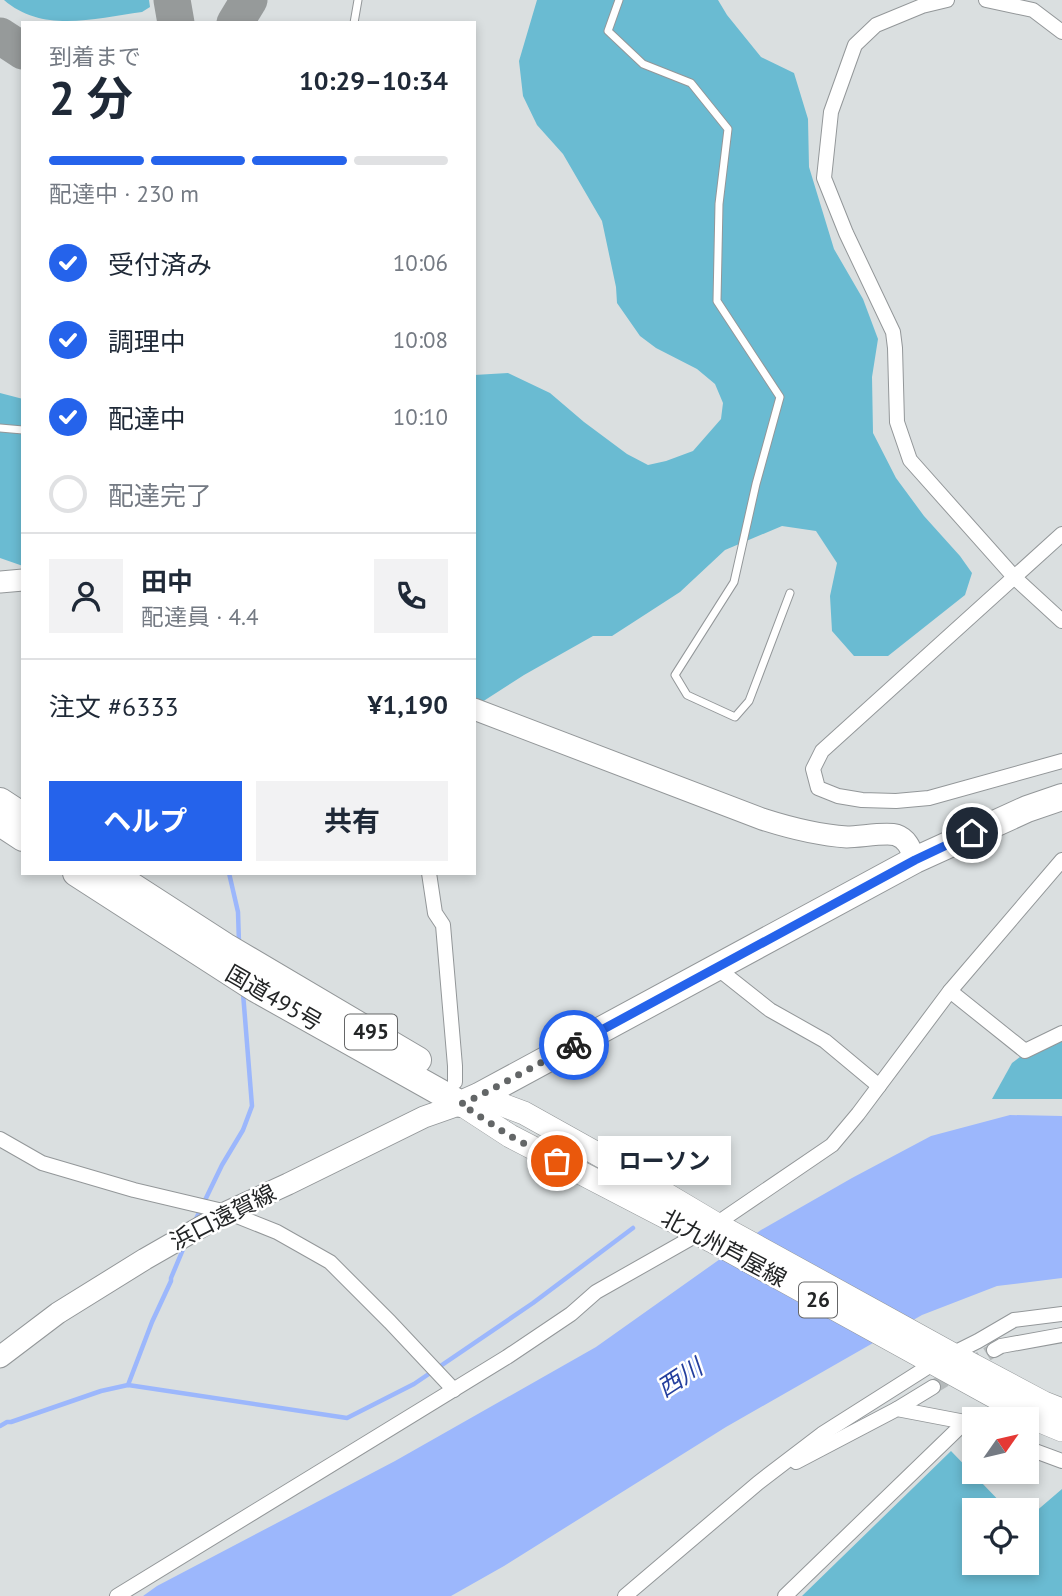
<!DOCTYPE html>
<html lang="ja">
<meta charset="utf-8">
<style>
body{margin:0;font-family:"PT Sans","Noto Sans JP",sans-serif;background:#f2f2f3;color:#1f2937;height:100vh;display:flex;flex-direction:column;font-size:26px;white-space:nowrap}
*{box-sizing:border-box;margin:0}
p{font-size:23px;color:#747a83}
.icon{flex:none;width:38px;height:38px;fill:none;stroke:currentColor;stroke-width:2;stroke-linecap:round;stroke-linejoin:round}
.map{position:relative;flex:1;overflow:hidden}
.sheet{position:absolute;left:21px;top:21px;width:455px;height:854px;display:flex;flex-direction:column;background:#fff;border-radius:0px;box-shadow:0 4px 10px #0003}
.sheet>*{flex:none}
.needle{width:46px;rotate:56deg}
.controls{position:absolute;left:962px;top:1407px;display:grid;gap:14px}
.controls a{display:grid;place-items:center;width:77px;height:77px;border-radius:0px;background:#fff;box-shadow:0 4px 10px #0003;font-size:35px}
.pin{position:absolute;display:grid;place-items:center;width:60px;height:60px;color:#fff;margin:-30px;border:4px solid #fff;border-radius:50%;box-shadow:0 2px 7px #0007}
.courier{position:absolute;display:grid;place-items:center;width:70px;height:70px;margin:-35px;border:5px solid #2563eb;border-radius:50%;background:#fff;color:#222;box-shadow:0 2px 9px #0007}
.bubble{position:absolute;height:49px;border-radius:0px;background:#fff;box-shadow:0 4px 10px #0003;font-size:23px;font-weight:700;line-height:49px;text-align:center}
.headline em{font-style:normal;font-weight:700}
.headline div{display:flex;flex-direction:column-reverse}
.headline{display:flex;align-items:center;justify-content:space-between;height:119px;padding:0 28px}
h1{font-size:46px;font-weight:700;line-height:52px}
.bar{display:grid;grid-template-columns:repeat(4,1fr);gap:10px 7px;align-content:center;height:84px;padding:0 28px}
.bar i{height:9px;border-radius:5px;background:#e0e1e3}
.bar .active{background:#2563eb}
.bar p{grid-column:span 4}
.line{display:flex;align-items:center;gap:18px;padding:0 28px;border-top:2px solid #e0e1e3}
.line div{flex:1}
.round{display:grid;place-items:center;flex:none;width:74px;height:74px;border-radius:0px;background:#f2f2f3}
ol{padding:0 28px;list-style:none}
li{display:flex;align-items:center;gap:21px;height:77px}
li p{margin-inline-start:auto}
li .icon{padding:7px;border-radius:50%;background:#2563eb;color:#fff;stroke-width:4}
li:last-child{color:#747a83}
li i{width:38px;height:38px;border:4px solid #e0e1e3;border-radius:50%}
.button{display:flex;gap:14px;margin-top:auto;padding:14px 28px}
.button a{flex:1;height:80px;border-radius:0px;background:#2563eb;color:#fff;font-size:28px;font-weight:700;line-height:80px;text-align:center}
.button a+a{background:#f2f2f3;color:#1f2937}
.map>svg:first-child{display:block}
.green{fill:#6abbd2}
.water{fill:#9cb7fc}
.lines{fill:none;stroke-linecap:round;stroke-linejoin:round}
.stream{stroke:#9cb7fc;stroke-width:4.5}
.taxiway{stroke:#969a9a;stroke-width:37}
.street-tunnel{stroke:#b5babb;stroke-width:14;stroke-dasharray:14 7;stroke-linecap:butt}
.lane-casing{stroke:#939799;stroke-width:9}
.street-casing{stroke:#939799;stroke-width:16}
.secondary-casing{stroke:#939799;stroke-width:23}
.primary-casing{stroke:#939799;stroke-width:24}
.highway-casing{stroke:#939799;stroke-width:28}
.lane{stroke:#fff;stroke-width:7}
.street{stroke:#fff;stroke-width:14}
.secondary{stroke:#fff;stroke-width:21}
.primary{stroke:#fff;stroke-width:23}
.highway{stroke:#fff;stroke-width:26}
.done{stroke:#636667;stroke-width:7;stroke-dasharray:0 12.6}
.route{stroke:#2563eb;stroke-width:9}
.labels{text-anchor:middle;stroke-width:5;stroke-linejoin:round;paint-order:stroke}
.shield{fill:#fff;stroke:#656667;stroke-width:2}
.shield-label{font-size:21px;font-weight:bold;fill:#232526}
.street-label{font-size:23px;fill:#232526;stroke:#fff}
.water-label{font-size:24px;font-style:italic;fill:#243f9e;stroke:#fff}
</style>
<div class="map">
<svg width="1062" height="1596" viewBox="0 0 1062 1596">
<rect width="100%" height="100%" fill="#dadfe0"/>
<g class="green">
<path d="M4 0H149L150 7 142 12C96 18 43 34 4 0Z"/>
<path d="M537 0H718L727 15 761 57 794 73 808 119 809 167 834 249 863 299 878 339 872 377 873 433 896 478 924 516 960 556 972 573 965 595 888 656H854L832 631 830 596 837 563 816 531 782 526 725 550 680 592 612 636H593L524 675 482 702 474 703V375L508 373 550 393 584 422 627 454 648 465 666 461 693 451 721 419 723 403 715 384 697 369 656 348 640 336 617 303 616 287 602 221 563 154 537 125 523 96 519 61Z"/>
<path d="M0 393 23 399V566L0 558Z"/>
<path d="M1062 1025V1099H992L1012 1063Z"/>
<path d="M951 1451 1008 1510H975V1563H1027V1519L1062 1489V1596H802Z"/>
</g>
<path class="water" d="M1010 1115 1062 1116V1278L997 1286 922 1315 726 1427 504 1566 451 1596H143L157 1586 395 1461 596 1347 761 1230 852 1178 931 1136Z"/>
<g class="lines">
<g class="stream">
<path d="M229 873 238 912 239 943"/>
<path d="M194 1223 222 1165 243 1130 252 1106 243 993"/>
<path d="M128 1385 152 1322 171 1281V1278L184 1247"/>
<path d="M0 1426 7 1422H11L101 1391 128 1385 347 1418 414 1384 533 1303 633 1228"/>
</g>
<g class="taxiway">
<path d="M172 0 176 23"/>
<path d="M235 23 249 0"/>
<path d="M0 36 23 51"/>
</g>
<path class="street-tunnel" d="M933 1387 994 1350"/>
<defs>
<g id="lane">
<path d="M619 0 608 31 643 64 691 83 728 129 719 204 717 301 780 397 756 484 734 582 675 675 687 695 735 717 749 701 790 593"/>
<path d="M354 23 358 0"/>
<path d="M0 428 23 430"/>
</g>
<g id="street">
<path d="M947 0 922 6 876 25 855 45 831 112 824 178 846 233 893 332 895 348 897 422 910 460 1015 578 1062 621"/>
<path d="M986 0 1033 10 1062 32"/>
<path d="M1062 534 822 751 813 769 818 788 838 796 862 800 896 801 929 798 1062 761"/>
<path d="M429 873 435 913 443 925 455 1066V1082"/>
<path d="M717 968 770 1010 825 1041 879 1086"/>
<path d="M950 991 1025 1051 1062 1033"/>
<path d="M0 1139 42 1163 134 1190 227 1212 277 1232 330 1262 390 1322 454 1390"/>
<path d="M994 1350 1001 1346 1062 1335"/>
<path d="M897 1409 933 1387"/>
<path d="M1027 1448 1062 1461"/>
<path d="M796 1462 897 1409 965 1422 975 1426"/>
<path d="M117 1596 507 1357 571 1314 596 1292 716 1224 832 1145 858 1114 950 991 1062 860"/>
<path d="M625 1596 758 1483 822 1434 934 1363 978 1341 1014 1320 1062 1314"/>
<path d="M785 1596 965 1422"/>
</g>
<g id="secondary">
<path d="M0 582 23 580"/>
<path d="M474 709 762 819C790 828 817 835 847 837 860 837 886 832 896 835 908 839 911 850 915 860"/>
<path d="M0 1357 58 1313 145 1259 227 1212 288 1184 424 1117 461 1104"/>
</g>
<g id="primary">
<path d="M479 1096 524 1113 610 1161 716 1224 952 1354 1044 1403 1062 1410"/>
<path d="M461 1104 510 1136 712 1241 1033 1418 1062 1430"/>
</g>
<g id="highway">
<path d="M0 801 23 816"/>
<path d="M0 823 23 838"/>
<path d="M76 873 256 989 461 1104 479 1096 915 860 1027 809 1062 797"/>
<path d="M112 873 225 946 418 1060"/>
</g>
</defs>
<use href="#lane" class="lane-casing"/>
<use href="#street" class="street-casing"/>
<use href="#secondary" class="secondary-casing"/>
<use href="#primary" class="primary-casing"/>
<use href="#highway" class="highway-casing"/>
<use href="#lane" class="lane"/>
<use href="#street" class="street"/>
<use href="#secondary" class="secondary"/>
<use href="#primary" class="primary"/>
<use href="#highway" class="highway"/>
</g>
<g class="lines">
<path class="done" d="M557 1161 510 1136 461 1104 479 1096 574 1045"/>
<path class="route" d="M574 1045 915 860 972 833"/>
</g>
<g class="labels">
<g class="shield">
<rect x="345" y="1014.5" width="52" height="35" rx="5"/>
<rect x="799" y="1282.5" width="38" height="35" rx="5"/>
</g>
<g class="shield-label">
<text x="371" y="1039">495</text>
<text x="818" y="1307">26</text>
</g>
<g class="street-label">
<text transform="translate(274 998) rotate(30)" y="8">国道495号</text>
<text transform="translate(223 1217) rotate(-27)" y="8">浜口遠賀線</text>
<text transform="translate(724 1248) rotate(28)" y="8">北九州芦屋線</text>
</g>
<g class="water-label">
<text transform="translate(680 1378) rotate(-33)" y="8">西川</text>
</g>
</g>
</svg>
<div class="controls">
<a><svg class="needle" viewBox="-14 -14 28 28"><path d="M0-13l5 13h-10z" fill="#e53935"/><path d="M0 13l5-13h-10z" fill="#747a83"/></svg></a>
<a><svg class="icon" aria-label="locate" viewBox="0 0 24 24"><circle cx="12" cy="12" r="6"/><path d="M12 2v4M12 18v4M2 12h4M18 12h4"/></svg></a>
</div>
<div class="pin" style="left:557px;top:1161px;background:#ea580c"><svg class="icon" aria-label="bag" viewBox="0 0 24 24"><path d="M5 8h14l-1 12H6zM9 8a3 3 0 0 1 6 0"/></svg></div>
<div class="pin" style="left:972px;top:833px;background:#1f2937"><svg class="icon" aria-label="home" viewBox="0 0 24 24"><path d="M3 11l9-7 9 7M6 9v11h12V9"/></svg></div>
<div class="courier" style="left:574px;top:1045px"><svg class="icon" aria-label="bike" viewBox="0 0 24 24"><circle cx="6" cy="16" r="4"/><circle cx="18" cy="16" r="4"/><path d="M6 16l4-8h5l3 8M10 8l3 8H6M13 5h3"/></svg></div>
<div class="bubble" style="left:598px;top:1136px;width:133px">ローソン</div>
<section class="sheet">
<div class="headline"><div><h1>2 分</h1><p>到着まで</p></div><em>10:29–10:34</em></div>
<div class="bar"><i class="active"></i><i class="active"></i><i class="active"></i><i></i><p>配達中 · 230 m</p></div>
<ol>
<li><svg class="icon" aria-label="check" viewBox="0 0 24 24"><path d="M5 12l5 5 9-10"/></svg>受付済み<p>10:06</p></li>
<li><svg class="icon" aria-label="check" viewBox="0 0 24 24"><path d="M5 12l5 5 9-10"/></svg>調理中<p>10:08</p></li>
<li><svg class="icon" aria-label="check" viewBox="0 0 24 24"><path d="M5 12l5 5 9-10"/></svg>配達中<p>10:10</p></li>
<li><i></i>配達完了</li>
</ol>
<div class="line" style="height:126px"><a class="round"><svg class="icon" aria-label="person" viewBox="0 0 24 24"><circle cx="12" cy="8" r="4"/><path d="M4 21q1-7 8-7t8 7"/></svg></a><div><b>田中</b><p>配達員 · 4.4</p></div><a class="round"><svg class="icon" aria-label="phone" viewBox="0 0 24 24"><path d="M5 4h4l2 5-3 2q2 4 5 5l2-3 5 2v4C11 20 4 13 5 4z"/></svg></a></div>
<div class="line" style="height:91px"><div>注文 #6333</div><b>¥1,190</b></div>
<div class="button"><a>ヘルプ</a><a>共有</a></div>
</section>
</div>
